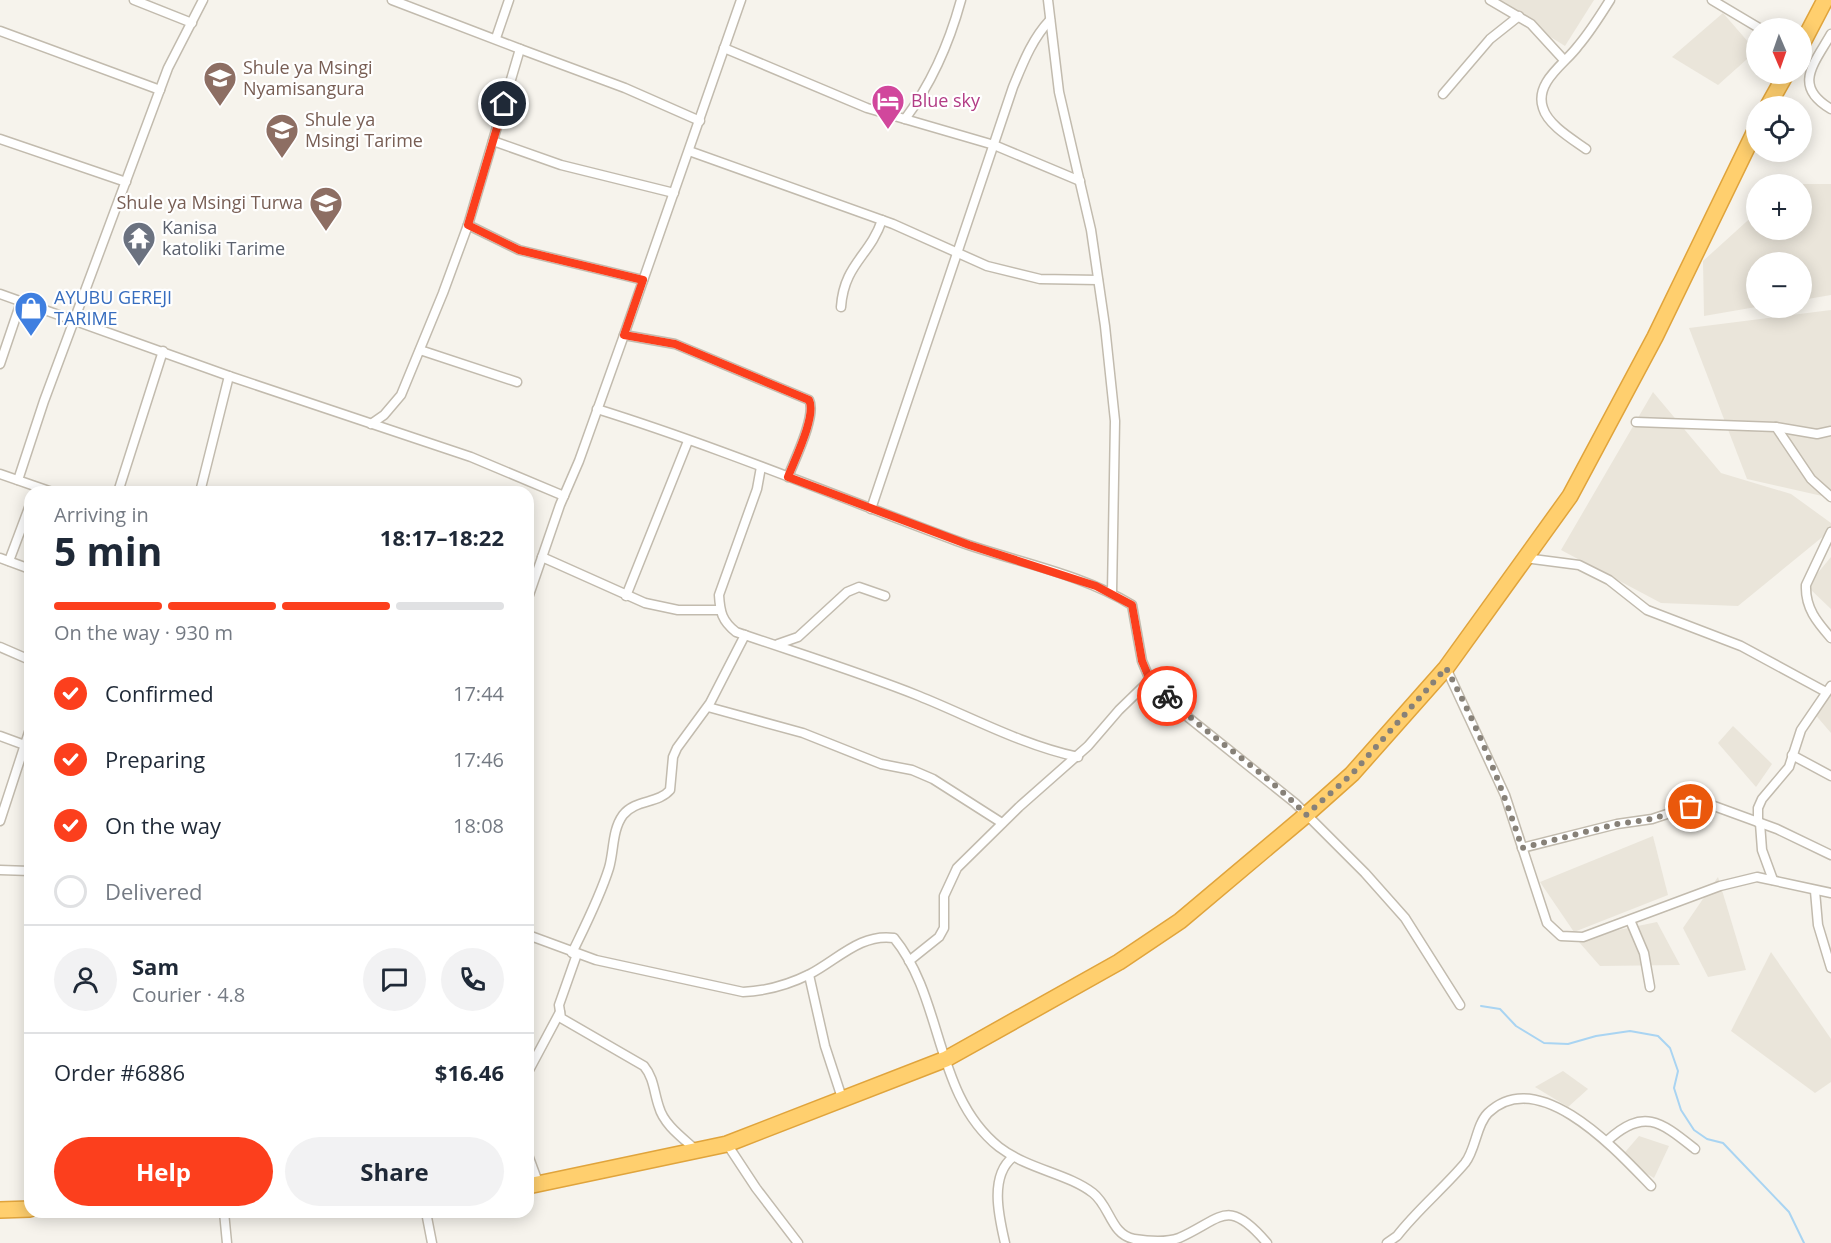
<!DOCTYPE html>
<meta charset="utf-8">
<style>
body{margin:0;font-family:"Open Sans",sans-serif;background:#f2f2f3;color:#1f2937;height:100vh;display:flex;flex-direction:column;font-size:22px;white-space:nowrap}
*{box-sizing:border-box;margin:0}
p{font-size:20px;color:#747a83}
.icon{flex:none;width:33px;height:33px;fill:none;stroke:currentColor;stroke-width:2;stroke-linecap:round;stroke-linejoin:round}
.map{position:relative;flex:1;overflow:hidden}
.side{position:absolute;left:24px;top:486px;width:510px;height:732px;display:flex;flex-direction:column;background:#fff;border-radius:18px;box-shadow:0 3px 15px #0003}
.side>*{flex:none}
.needle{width:39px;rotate:178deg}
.controls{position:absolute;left:1746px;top:18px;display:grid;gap:12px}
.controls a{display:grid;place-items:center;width:66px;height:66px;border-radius:50%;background:#fff;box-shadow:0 3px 15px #0003;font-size:30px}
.pin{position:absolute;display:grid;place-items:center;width:51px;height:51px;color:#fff;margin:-26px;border:3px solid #fff;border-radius:50%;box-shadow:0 2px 6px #0007}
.courier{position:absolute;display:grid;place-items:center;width:60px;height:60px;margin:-30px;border:4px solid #fc3f1d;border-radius:50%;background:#fff;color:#222;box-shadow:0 2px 8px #0007}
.head em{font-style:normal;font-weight:700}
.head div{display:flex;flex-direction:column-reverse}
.head{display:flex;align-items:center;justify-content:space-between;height:102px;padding:0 30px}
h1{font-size:39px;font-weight:700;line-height:45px}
.bar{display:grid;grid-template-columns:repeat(4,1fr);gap:9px 6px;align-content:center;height:72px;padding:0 30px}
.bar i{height:8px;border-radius:4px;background:#e0e1e3}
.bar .selected{background:#fc3f1d}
.bar p{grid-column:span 4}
.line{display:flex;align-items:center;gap:15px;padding:0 30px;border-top:2px solid #e0e1e3}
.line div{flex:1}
.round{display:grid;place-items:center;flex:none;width:63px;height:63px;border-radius:32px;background:#f2f2f3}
ol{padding:0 30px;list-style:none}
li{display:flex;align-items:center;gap:18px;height:66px}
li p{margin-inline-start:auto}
li .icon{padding:6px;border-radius:50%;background:#fc3f1d;color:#fff;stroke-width:4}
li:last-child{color:#747a83}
li i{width:33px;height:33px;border:3px solid #e0e1e3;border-radius:50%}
.button{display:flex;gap:12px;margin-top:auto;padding:12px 30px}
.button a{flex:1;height:69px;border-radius:36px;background:#fc3f1d;color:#fff;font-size:24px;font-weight:700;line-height:69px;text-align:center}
.button a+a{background:#f2f2f3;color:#1f2937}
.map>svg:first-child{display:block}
.residential{fill:#eae5da}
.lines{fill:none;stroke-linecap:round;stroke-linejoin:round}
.stream{stroke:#a9d4f2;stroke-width:2}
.street-casing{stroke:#c2bbae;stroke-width:11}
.highway-casing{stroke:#e0a43c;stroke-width:18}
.street{stroke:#fff;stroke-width:8}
.highway{stroke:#ffcf6e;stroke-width:15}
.done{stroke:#878178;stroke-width:6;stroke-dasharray:0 10.8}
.route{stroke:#fc3f1d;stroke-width:8}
.labels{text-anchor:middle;stroke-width:4.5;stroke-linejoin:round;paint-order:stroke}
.education-label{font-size:18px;fill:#785e54;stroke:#fff;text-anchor:start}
.hotel-label{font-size:18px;fill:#b23c85;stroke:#fff;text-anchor:start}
.worship-label{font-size:18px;fill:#5b616d;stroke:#fff;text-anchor:start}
.shop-label{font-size:18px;fill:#366cbe;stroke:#fff;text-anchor:start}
</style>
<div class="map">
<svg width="1831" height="1243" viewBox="0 0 1831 1243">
<rect width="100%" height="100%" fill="#f6f3ec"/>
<g class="residential">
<path d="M1491 0H1594L1565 46Z"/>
<path d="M1723 13 1756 51 1718 85 1672 57Z"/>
<path d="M1788 184H1831V295L1802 300V262H1756V307L1704 316 1703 261 1756 213V230H1802V184Z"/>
<path d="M1831 310V498L1747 479 1689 328Z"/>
<path d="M1653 392 1721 473 1791 494 1831 523V530L1738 606 1661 603 1561 550Z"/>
<path d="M1831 557V609L1807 586Z"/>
<path d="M1831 693V733L1813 712Z"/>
<path d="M1733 726 1772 764 1756 787 1718 743Z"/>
<path d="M1653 836 1668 895 1574 932 1540 882Z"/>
<path d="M1718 877 1746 970 1708 977 1683 928Z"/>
<path d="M1657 922 1680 965 1600 966 1579 942 1604 933Z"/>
<path d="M1771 952 1831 1039V1082L1815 1093 1731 1031Z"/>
<path d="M1563 1071 1588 1089 1568 1107 1535 1087Z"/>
<path d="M1639 1136 1669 1146 1654 1178 1620 1158Z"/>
</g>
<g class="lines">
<path class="stream" d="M1481 1006 1500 1009 1516 1026 1544 1043 1568 1044 1596 1036 1630 1031 1658 1036 1670 1048 1678 1071 1674 1088 1681 1110 1694 1130 1707 1139 1723 1143 1789 1212 1804 1243"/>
<defs>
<g id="street">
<path d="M134 0 192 23"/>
<path d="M1048 0 1059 92 1091 230 1105 326 1115 421 1112 593"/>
<path d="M1490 0 1531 24 1564 60"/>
<path d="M1712 0 1759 28"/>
<path d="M0 31 160 90"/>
<path d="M1831 34C1814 64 1792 86 1831 109"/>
<path d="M496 38 509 0"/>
<path d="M724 48 867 108 994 145 1080 181"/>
<path d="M520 49 625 88 700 121"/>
<path d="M1443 94 1490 39 1519 16"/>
<path d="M905 119C932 83 949 44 961 0"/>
<path d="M0 139 126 182"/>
<path d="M493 141 561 165 674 193"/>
<path d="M1586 149C1572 139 1548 125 1543 108 1534 82 1566 63 1578 46 1590 32 1600 16 1610 0"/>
<path d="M689 151 893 224 987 266 1040 279 1098 280"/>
<path d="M468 225 519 250 643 280"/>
<path d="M0 294 229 376 471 457 564 496"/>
<path d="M841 307C844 264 870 256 882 220"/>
<path d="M624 335 675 344 809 400C817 415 794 461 788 477"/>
<path d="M420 350 517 382"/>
<path d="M0 364 21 302"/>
<path d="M597 409C719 447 838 497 957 541 1015 562 1080 573 1132 605L1142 661 1150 680 1189 718 1295 803 1365 873 1405 918 1460 1005"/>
<path d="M1636 422 1776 427 1811 479 1831 497"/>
<path d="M371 424 384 415 401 395 443 293 468 225 520 49 392 0"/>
<path d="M1776 427 1817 434 1831 431"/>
<path d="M761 467 757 489 719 595C720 612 722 621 736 632 797 653 859 672 919 696 971 717 1022 745 1078 757"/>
<path d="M0 474 52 492"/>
<path d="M18 480 44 401 168 68 203 0"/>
<path d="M118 492 163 351"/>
<path d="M200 492 229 376"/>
<path d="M871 509 1013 87C1023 63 1032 39 1050 20"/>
<path d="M1831 532 1806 585C1805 608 1817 622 1831 638"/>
<path d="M542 557 645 603 678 610H720"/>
<path d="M0 558 30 569"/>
<path d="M1525 558 1579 565 1609 580 1647 610 1741 646 1826 692"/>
<path d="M9 561 30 505"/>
<path d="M626 596 688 441"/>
<path d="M528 598 560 505 579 461 623 338 741 0"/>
<path d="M778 644 798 637 847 592 859 587 885 596"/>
<path d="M0 647 30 660"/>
<path d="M1446 668 1505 795 1547 923 1561 936 1583 937 1720 886 1757 877 1831 893"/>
<path d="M708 707 803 733 881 764 912 770 933 779 1002 823"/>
<path d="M0 736 30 747"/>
<path d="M1792 755 1831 776"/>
<path d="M0 821 30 729"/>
<path d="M1758 822V808L1762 799 1789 767 1801 730 1831 686"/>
<path d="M1760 823 1762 850 1773 880"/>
<path d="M1522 848 1617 824 1652 819 1703 802 1777 829 1831 855"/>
<path d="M0 870 30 871"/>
<path d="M1815 891 1818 925 1831 968"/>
<path d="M1630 920 1644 953 1650 987"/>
<path d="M528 935 596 960 743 992C766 991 790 984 810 974 837 960 861 933 894 938 944 999 934 1095 999 1147 1029 1170 1067 1173 1093 1193 1110 1206 1111 1235 1134 1239 1147 1241 1165 1243 1179 1238 1222 1219 1227 1196 1267 1243"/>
<path d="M572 953C585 926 600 897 609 868 614 851 612 830 623 815 636 799 658 804 670 790L673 757 677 748 710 703 745 635"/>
<path d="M577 954 559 1005 561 1018 644 1066C654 1078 654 1093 659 1107 664 1125 683 1138 697 1151"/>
<path d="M909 961 939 937 944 928V896L957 868 1019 807 1088 746 1119 710 1150 680"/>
<path d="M809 975 825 1046 843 1101"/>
<path d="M528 1072 560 1012"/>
<path d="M1607 1141C1644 1107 1661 1122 1695 1149"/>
<path d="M727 1144 756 1188 798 1243"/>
<path d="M528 1155 539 1185"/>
<path d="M224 1212 227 1243"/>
<path d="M426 1212 432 1243"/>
<path d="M1005 1243C999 1217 989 1176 1013 1157"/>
<path d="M1387 1243 1397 1236C1417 1210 1444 1188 1465 1163 1476 1149 1476 1125 1488 1113 1539 1064 1618 1152 1651 1186"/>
</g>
<g id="highway">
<path d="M1802 44 1825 0"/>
<path d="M1768 106 1786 74"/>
<path d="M528 1186 727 1144 946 1059 1119 962 1180 921 1306 815 1352 774 1446 668 1570 496 1655 337 1756 129"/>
<path d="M0 1210 30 1209"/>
</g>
</defs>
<use href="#street" class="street-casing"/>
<use href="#highway" class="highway-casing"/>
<use href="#street" class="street"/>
<use href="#highway" class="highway"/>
</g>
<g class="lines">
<path class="done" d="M1167 696C1211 739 1265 771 1306 815L1352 774 1446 668C1477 725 1502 786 1522 848L1617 824 1652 819 1691 807"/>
<path class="route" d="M504 104 468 225 519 250 643 280 624 335 675 344 809 400C817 415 794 461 788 477L969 545 1096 586 1132 605 1142 661 1150 680 1167 696"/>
</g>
<defs>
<symbol id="school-pin" viewBox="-11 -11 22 30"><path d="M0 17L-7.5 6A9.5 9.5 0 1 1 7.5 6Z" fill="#8d6e63" stroke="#fff"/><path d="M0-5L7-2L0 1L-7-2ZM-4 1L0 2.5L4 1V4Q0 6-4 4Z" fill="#fff"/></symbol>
<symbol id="hotel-pin" viewBox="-11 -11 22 30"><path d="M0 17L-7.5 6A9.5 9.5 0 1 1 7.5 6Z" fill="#d1479c" stroke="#fff"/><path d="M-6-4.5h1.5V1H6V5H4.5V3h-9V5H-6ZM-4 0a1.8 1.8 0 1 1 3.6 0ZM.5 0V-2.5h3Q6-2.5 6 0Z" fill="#fff"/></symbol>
<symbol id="temple-pin" viewBox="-11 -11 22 30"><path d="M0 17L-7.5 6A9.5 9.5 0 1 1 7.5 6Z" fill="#6b7280" stroke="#fff"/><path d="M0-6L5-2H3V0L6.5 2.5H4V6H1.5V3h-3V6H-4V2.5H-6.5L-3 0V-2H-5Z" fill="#fff"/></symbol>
<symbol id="shop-pin" viewBox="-11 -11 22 30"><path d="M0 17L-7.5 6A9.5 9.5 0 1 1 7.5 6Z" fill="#3f7fe0" stroke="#fff"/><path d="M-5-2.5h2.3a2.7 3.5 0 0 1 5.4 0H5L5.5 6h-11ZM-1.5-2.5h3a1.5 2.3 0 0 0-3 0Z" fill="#fff"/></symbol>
</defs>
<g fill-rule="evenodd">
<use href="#school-pin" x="201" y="59" width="38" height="52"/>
<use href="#hotel-pin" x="869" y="82" width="38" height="52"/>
<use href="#school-pin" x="263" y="111" width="38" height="52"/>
<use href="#school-pin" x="307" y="184" width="38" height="52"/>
<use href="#temple-pin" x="120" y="219" width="38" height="52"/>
<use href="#shop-pin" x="12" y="289" width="38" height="52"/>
</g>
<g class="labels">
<g class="education-label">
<text x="243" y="74">Shule ya Msingi<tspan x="243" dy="21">Nyamisangura</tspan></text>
<text x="305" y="126">Shule ya<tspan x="305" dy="21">Msingi Tarime</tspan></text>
<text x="303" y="209" text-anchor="end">Shule ya Msingi Turwa</text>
</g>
<g class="hotel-label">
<text x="911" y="107">Blue sky</text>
</g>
<g class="worship-label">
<text x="162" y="234">Kanisa<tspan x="162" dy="21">katoliki Tarime</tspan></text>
</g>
<g class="shop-label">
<text x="54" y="304">AYUBU GEREJI<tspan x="54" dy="21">TARIME</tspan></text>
</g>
</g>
</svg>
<div class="controls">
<a><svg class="needle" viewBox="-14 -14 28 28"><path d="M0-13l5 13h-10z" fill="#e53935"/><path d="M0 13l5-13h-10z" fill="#747a83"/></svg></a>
<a><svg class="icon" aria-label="locate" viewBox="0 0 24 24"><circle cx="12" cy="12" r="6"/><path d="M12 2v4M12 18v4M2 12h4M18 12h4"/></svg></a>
<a>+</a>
<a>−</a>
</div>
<div class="pin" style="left:1691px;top:807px;background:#ea580c"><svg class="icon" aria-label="bag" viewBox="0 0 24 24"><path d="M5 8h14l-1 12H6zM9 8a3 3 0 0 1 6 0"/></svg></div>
<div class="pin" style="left:504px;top:104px;background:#1f2937"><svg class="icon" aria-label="home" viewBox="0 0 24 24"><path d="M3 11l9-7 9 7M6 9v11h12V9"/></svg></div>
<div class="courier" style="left:1167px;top:696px"><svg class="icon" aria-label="bike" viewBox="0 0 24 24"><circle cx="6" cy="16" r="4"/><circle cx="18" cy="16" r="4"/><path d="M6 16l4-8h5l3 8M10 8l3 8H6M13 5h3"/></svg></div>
<section class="side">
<div class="head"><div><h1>5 min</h1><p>Arriving in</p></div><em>18:17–18:22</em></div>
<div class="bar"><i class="selected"></i><i class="selected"></i><i class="selected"></i><i></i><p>On the way · 930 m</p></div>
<ol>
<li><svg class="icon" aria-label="check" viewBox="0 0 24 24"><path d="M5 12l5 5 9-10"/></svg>Confirmed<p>17:44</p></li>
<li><svg class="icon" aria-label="check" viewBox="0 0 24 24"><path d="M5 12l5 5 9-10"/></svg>Preparing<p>17:46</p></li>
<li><svg class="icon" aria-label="check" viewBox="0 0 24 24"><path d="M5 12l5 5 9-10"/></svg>On the way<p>18:08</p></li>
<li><i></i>Delivered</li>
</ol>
<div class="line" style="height:108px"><a class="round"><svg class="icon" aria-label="person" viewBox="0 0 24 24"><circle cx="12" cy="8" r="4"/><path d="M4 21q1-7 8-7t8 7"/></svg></a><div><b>Sam</b><p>Courier · 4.8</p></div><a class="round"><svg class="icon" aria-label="chat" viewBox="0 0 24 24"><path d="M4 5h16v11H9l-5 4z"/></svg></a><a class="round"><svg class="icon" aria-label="phone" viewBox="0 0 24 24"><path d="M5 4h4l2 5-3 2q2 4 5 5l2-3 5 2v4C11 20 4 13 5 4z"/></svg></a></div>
<div class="line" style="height:78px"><div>Order #6886</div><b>$16.46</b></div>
<div class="button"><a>Help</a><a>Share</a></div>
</section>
</div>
